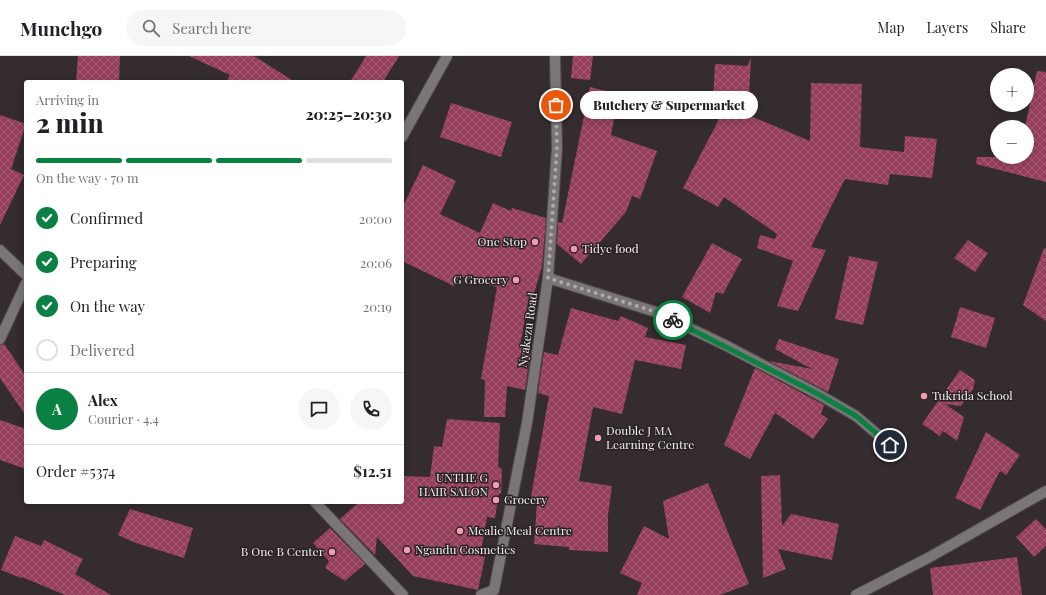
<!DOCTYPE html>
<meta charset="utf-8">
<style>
body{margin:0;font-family:"Playfair Display",serif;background:#f6f6f6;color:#202124;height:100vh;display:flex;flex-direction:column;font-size:15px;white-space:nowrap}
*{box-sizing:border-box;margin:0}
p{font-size:13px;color:#757577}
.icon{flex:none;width:22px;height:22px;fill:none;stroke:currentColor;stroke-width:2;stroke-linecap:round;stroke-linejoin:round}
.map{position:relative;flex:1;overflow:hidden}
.panel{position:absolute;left:24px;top:24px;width:380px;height:424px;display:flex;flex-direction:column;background:#fff;border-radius:4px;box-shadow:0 2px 10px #0003}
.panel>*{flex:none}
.buttons{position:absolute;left:990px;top:12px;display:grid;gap:8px}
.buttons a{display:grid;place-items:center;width:44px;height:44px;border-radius:50%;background:#fff;box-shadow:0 2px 10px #0003;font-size:20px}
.pin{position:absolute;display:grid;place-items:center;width:34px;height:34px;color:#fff;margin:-17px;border:2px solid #fff;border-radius:50%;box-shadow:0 1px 4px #0007}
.courier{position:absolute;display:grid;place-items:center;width:40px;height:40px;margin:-20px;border:3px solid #0b8043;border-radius:50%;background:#fff;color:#222;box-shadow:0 1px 5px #0007}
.bubble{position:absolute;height:28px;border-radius:14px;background:#fff;box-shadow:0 2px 10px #0003;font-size:13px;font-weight:800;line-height:28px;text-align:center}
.head em{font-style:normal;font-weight:800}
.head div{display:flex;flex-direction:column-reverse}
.head{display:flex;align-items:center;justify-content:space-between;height:68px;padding:0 12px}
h1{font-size:26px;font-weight:800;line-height:30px}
.bar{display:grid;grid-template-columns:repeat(4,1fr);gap:6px 4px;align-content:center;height:48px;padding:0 12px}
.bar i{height:5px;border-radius:3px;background:#e0e0e0}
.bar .active{background:#0b8043}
.bar p{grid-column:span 4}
.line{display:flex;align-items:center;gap:10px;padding:0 12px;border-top:1px solid #e0e0e0}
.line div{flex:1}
.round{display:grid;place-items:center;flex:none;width:42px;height:42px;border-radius:21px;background:#f6f6f6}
ol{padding:0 12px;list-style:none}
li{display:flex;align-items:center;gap:12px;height:44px}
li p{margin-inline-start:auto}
li .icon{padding:4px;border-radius:50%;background:#0b8043;color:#fff;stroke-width:4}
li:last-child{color:#757577}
li i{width:22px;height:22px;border:2px solid #e0e0e0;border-radius:50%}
header{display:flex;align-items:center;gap:24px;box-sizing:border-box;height:56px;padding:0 20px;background:#fff;border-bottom:1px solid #e0e0e0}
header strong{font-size:19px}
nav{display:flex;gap:22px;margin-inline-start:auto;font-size:14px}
.search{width:280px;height:36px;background:#f6f6f6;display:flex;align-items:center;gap:10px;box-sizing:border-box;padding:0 14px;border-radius:22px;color:#757577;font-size:15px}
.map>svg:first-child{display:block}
.building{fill:url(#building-cross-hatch)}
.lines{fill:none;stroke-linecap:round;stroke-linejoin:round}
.minor-casing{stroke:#524b4d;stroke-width:12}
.minor{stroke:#7a7677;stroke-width:10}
.done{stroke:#afa9aa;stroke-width:4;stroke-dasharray:0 7.2}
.route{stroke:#0b8043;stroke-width:5}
.poi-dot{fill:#f19ab2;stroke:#2a2324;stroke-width:1.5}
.labels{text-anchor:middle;stroke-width:3;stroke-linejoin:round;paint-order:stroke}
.poi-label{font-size:12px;fill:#f1eced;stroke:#2a2324;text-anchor:start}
.street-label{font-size:12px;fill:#f1eced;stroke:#2a2324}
</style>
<header>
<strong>Munchgo</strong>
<div class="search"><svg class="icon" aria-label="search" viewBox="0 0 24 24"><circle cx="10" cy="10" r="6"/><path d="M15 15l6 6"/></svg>Search here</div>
<nav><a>Map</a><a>Layers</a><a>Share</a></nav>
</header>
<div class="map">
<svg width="1046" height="539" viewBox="0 0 1046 539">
<defs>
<pattern id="building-cross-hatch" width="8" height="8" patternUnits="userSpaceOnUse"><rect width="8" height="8" fill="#963f5c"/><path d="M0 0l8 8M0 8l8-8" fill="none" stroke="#a55b74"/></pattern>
</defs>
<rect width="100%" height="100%" fill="#342c2e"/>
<g class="building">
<path d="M78 0H120L119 26H76Z"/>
<path d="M189 0H254L295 26H226L230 19Z"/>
<path d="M366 0H399L383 26H350Z"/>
<path d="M573 0H593L590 24 571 22Z"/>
<path d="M751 2 748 59 810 85 811 27 862 28 860 91 904 96 905 80 937 83 932 122 890 118 888 129 845 123 811 191 826 194 798 255 777 250 793 205 757 192 760 179 775 183 777 178 724 141 718 151 683 132 728 46 713 45 715 8 747 10Z"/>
<path d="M1037 15 1046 16V126L976 108 977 101H1027V71H1025Z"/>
<path d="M590 31 619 38 611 79 657 95 640 143 632 140 626 156 581 208 557 188 558 166 562 167Z"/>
<path d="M451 47 512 66 501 101 440 81Z"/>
<path d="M0 59 26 68 11 113 24 119 0 169Z"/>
<path d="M423 109 456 125 440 158 480 177 493 147 511 155 512 152 546 162 542 210 533 241 529 240 520 290 531 292 525 334 507 330 505 361H484L485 324 481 323 497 231 459 220 454 230 402 205V152Z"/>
<path d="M968 184 988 197 975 216 954 202Z"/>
<path d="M712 187 742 203 723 238 716 236 710 257 682 241Z"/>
<path d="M1044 192 1046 193V265L1023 249Z"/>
<path d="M849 200 878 206 863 269 835 263Z"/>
<path d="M960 251 995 262 986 292 951 281Z"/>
<path d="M571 252 618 265 621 260 648 272 645 281 686 289 681 313 635 304 622 358 593 351 579 425 612 430 608 459V496L569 494V491L534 488 537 447 530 446 549 340 538 337 544 296 558 299Z"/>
<path d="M779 283 839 303 828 336 769 305 812 313 775 293Z"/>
<path d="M4 288 26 320V360L0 322V289Z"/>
<path d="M755 312 824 349 821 358 828 363 813 383 775 357 750 403 724 389Z"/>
<path d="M960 314 975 324 973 333 961 350 945 348 964 361 957 385 943 375 940 380 922 368Z"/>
<path d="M447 363 500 367 498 410 502 414 501 438 499 437 495 462 487 461 480 500 485 501 478 534 413 520 377 481 375 499 340 463 359 446H402V420L430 421 434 390 442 391Z"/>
<path d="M0 364 26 373V413L0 404Z"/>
<path d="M986 376 1020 399 1006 419 1000 415 980 454 955 442Z"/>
<path d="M780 419 782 470 791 458 839 468 832 504 778 493 786 513 763 522 761 420Z"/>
<path d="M708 427 749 528 720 539H637L642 527 620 517 644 470 669 483 663 445Z"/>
<path d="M130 453 193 472 184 502 136 487 118 479Z"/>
<path d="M1036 463 1046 473V490L1034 501 1016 481Z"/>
<path d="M330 472 365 508 345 525 325 512 329 505 313 487Z"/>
<path d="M15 480 41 490 44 484 83 503 75 518 111 539H65L22 521 21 522 1 514Z"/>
<path d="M1017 501 1022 539H933L930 512Z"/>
</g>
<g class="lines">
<defs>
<g id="minor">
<path d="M402 81 447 0"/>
<path d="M0 194 26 219"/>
<path d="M548 222 656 256 725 289 818 338 856 360 890 389"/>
<path d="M0 283 26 227"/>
<path d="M315 446 403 539"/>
<path d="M494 534 527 367 548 222 557 92 555 0"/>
<path d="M481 539 494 534"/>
<path d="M856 539 928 502 1046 435"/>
</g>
</defs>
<use href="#minor" class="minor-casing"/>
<use href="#minor" class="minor"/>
</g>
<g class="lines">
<path class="done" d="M556 49 557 92 548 222 656 256 673 264"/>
<path class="route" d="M673 264 818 338 856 360 890 389"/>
</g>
<g class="poi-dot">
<circle cx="535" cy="186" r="4"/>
<circle cx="574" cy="193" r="4"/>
<circle cx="516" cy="224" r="4"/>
<circle cx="924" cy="340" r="4"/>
<circle cx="598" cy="382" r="4"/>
<circle cx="496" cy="429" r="4"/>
<circle cx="496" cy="444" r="4"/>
<circle cx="460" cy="475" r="4"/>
<circle cx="407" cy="494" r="4"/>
<circle cx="332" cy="496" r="4"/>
</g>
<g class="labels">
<g class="poi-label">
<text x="527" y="190" text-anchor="end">One Stop</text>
<text x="582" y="197">Tidye food</text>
<text x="508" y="228" text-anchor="end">G Grocery</text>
<text x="932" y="344">Tukrida School</text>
<text x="606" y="379">Double J MA<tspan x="606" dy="14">Learning Centre</tspan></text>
<text x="488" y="426" text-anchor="end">UNTHE G<tspan x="488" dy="14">HAIR SALON</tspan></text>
<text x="504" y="448">Grocery</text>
<text x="468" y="479">Mealie Meal Centre</text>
<text x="415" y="498">Ngandu Cosmetics</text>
<text x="324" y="500" text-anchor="end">B One B Center</text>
</g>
<g class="street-label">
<text transform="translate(528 274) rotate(-82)" y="4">Nyakezu Road</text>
</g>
</g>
</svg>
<div class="buttons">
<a>+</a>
<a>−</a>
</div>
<div class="pin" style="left:556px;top:49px;background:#ea580c"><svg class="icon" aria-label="bag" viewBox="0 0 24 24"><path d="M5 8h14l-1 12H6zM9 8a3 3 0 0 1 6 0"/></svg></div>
<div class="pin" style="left:890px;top:389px;background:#1f2937"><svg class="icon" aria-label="home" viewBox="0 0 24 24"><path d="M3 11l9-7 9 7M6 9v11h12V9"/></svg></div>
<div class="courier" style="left:673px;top:264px"><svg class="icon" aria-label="bike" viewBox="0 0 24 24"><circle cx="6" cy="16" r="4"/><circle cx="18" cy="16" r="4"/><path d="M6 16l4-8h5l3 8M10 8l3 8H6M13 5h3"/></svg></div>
<div class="bubble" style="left:580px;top:35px;width:178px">Butchery &amp; Supermarket</div>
<section class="panel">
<div class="head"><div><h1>2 min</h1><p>Arriving in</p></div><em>20:25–20:30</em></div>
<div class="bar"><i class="active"></i><i class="active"></i><i class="active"></i><i></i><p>On the way · 70 m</p></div>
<ol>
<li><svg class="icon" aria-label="check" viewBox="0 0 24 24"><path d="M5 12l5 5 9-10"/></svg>Confirmed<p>20:00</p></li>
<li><svg class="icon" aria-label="check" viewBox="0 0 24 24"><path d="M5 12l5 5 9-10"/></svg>Preparing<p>20:06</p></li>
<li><svg class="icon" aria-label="check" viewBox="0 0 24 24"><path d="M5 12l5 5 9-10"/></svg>On the way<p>20:19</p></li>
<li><i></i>Delivered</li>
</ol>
<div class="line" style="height:72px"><b class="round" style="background:#0b8043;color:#fff">A</b><div><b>Alex</b><p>Courier · 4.4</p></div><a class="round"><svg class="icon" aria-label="chat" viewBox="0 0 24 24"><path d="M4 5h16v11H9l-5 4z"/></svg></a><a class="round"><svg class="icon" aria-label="phone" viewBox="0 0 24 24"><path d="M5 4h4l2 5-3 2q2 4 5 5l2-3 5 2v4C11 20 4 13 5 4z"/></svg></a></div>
<div class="line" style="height:52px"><div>Order #5374</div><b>$12.51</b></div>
</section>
</div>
